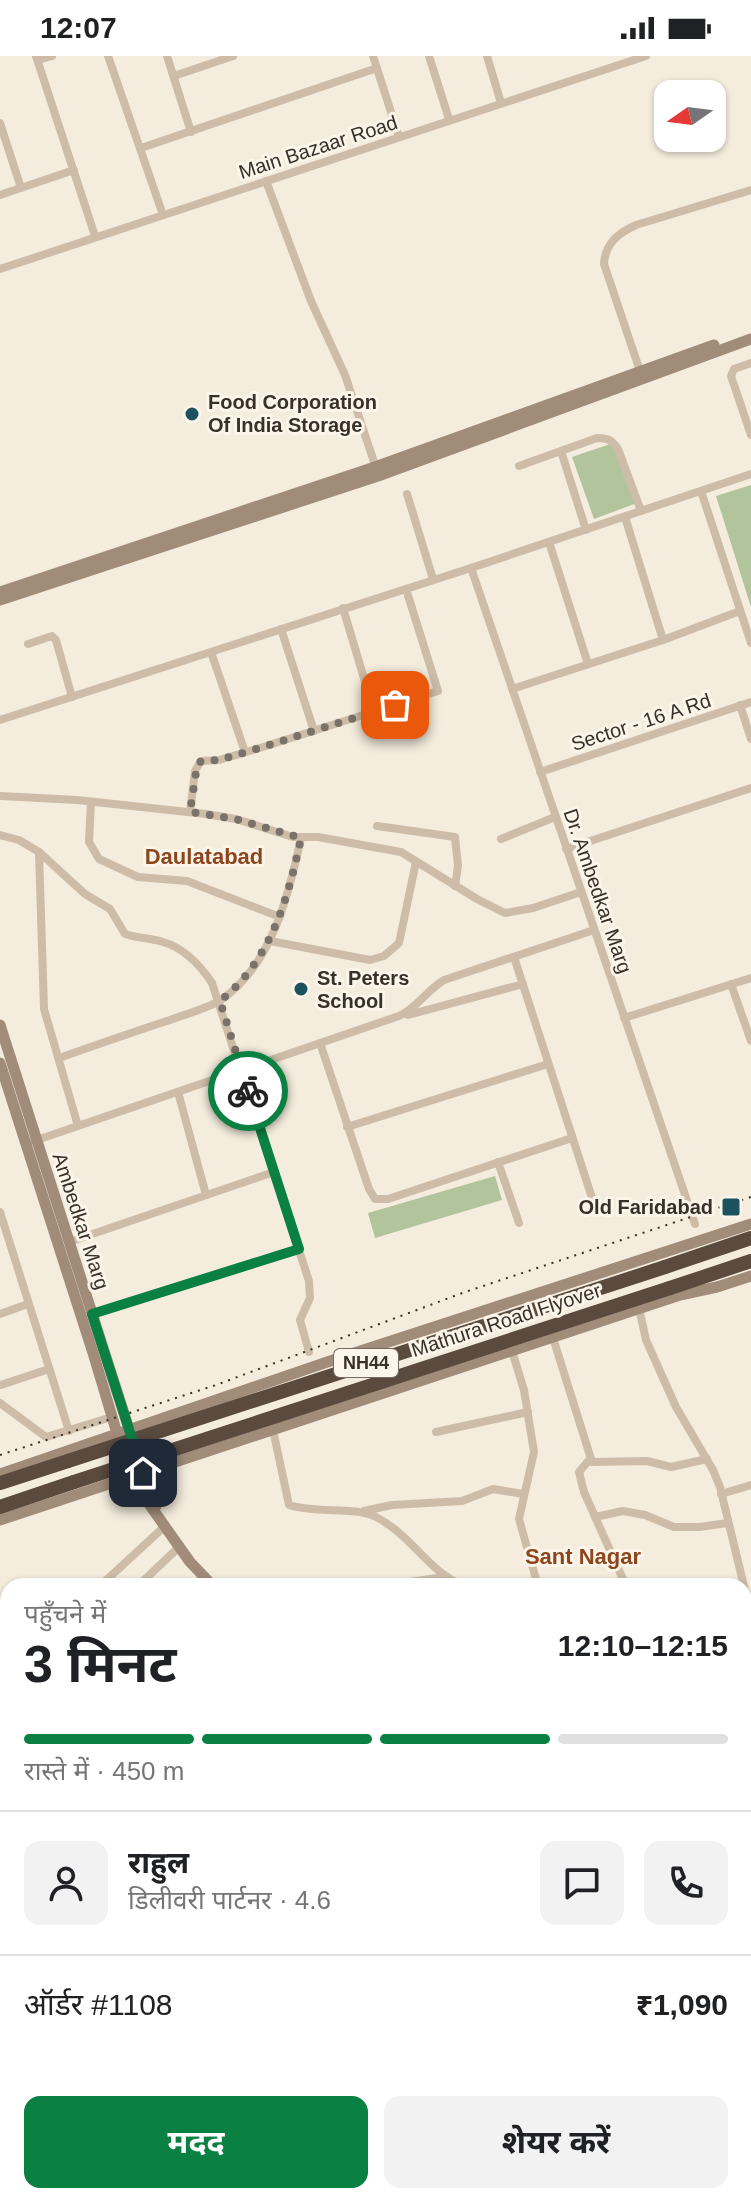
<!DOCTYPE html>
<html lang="hi">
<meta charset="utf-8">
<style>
body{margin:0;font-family:Arial,"Noto Sans Devanagari",sans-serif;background:#f2f2f2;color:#202124;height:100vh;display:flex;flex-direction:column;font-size:30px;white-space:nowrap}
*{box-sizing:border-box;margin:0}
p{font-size:26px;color:#757577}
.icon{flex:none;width:44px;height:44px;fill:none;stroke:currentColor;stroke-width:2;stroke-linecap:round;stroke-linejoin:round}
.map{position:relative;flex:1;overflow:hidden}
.panel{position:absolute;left:0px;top:1522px;width:752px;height:626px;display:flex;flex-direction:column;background:#fff;border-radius:24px 24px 0 0;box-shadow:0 2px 6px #0004}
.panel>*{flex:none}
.needle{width:52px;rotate:256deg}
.controls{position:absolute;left:654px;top:24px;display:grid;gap:16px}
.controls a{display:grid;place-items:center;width:72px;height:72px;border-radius:16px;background:#fff;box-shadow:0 2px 6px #0004;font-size:40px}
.pin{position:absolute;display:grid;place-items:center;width:68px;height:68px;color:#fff;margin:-34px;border-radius:16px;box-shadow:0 4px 12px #0006}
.courier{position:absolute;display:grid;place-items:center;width:80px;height:80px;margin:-40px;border:6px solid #0b8043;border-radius:50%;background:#fff;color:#222;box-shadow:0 2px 10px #0007}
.overview em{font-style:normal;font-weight:700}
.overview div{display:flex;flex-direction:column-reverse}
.overview{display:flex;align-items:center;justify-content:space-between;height:136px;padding:0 24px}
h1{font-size:52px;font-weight:700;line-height:60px}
.bar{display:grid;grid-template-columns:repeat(4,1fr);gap:12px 8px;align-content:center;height:96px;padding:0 24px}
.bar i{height:10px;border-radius:6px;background:#e0e0e0}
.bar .active{background:#0b8043}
.bar p{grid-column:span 4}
.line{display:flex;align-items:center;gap:20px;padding:0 24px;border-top:2px solid #e0e0e0}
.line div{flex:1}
.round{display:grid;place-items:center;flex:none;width:84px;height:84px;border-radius:16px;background:#f2f2f2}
.cta{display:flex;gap:16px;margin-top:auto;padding:16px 24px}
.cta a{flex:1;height:92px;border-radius:16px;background:#0b8043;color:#fff;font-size:32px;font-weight:700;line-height:92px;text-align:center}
.cta a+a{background:#f2f2f2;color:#202124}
.status{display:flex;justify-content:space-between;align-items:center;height:56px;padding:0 40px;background:#fff;direction:ltr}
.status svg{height:22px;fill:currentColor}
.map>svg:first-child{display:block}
.green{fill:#b2c49c}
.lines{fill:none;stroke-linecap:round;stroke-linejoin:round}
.street{stroke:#cdbda8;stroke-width:8}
.secondary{stroke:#a18c79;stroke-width:11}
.highway{stroke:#5b4b3f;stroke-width:14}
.rail{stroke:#393029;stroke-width:2;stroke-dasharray:2 6;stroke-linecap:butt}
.highway-bridge{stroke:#5b4b3f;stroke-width:14}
.done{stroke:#7a7268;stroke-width:8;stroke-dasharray:0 14.4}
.route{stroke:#0b8043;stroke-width:10}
.poi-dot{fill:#1c525d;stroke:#fbf5ea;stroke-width:3}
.labels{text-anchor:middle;stroke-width:6;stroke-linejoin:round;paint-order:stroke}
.shield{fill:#fbf5ea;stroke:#736b63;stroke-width:2}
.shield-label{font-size:18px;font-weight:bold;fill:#393029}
.street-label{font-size:20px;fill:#393029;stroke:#fbf5ea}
.poi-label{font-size:20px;font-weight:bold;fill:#393029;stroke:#fbf5ea;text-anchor:start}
.neighbourhood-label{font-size:22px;font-weight:bold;fill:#8d451d;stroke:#fbf5ea}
</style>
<div class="status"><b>12:07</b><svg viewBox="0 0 49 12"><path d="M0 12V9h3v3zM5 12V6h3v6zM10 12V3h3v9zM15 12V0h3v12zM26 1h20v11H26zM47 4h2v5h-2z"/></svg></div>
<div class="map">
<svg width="751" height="2147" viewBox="0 0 751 2147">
<rect width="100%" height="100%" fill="#f4ecdd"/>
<g class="green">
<path d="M616 386 637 447 594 463 572 401Z"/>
<path d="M751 429V551L716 440Z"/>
<path d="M495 1120 502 1144 375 1182 368 1157Z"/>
<path d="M8 1948V2056L0 2058V1950Z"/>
<path d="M131 2140H191L193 2147H133Z"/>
</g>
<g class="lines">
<g class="street">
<path d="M36 0 95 180"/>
<path d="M108 0 163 159"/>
<path d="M167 0 191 76"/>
<path d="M373 0 399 81"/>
<path d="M429 0 449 63"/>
<path d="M487 0 501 47"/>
<path d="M38 4 52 0"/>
<path d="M174 20 233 0"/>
<path d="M0 67 21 132"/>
<path d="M141 92 377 12"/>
<path d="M266 125 311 245 345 319 377 415"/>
<path d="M0 139 74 114"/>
<path d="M0 213 646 0"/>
<path d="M751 307 734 313 731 320 751 379"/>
<path d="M641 318 604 208C605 188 618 177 636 169L751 134"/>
<path d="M561 395 586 474"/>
<path d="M519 410 597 382C608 382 612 384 618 393L641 455"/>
<path d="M701 435 751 587"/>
<path d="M407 438 433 523"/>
<path d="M625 461 663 584"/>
<path d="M549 486 588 608"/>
<path d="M471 512 695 1168"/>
<path d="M343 552 374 656"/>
<path d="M281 573 314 675"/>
<path d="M28 588 52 580 56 584 72 641"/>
<path d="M211 596 245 696"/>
<path d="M512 633 663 584 740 555"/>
<path d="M740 649 751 683"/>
<path d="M0 664 471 512 751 418"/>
<path d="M540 716 751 646"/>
<path d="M0 740 77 744 206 758 236 763 293 781H318L401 796 477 843 505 857 533 852 581 836"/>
<path d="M91 746 89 786 99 803 138 821 187 825 280 861"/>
<path d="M190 756 195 715 201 705 219 704 263 691 438 635 406 533"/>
<path d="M377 770 455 781 458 810 455 830"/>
<path d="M0 779 19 784 39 796 85 838 110 853 125 878C137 882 150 882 163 886 184 892 200 909 212 927L309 1225 310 1242 300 1264 309 1296"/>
<path d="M501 783 555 761"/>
<path d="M566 793 751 732"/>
<path d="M39 796 44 953 78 1070"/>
<path d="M270 885 370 904 384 900 399 887 416 806"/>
<path d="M514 901 595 1151"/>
<path d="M731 928 751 985"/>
<path d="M408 959 523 928"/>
<path d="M624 962 751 922"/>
<path d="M320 987 369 1133 375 1143H388L572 1082"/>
<path d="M59 1002C96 989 133 976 170 964 186 958 206 953 221 944 272 909 289 838 301 782"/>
<path d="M178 1036 206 1139"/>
<path d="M347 1071 548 1008"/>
<path d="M34 1085 399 960C417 952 426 935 444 924L594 874"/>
<path d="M498 1106 519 1167"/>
<path d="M0 1156 69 1375"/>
<path d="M69 1186 274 1116"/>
<path d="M639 1252 646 1284 676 1351 713 1414 720 1431 744 1530"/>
<path d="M0 1258 28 1248"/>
<path d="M92 1258 299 1193"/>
<path d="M553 1282 592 1406 647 1405 671 1411 707 1403"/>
<path d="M512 1295 524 1334 534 1396 519 1463 538 1530"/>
<path d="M1 1329 49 1313"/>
<path d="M0 1347 46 1381 112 1361"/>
<path d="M273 1374 289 1449C316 1458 354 1450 376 1461 413 1480 428 1516 464 1530"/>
<path d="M436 1376 528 1356"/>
<path d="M590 1403 579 1416 584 1436 626 1530"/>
<path d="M721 1438 751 1429"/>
<path d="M364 1455 392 1449 462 1445 493 1433 523 1438"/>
<path d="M595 1461 623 1455 645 1459 674 1471H699L728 1467"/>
<path d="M61 1530H62"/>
<path d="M100 1530 165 1470"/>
<path d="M138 1530 180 1490"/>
<path d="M383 1530 444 1521"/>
<path d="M744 1531 751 1557"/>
<path d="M744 1573 751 1570"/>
<path d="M8 1600 5 1605 8 1608"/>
<path d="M0 1644 8 1638"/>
<path d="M0 1673 8 1684"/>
<path d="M0 1760 8 1758"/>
<path d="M0 1799 8 1797"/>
<path d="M0 1841 8 1839"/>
<path d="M744 2037 751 2039"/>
<path d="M744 2106 751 2090"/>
<path d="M123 2140 125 2147"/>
<path d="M489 2140 509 2147"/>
<path d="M593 2140 607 2147"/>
<path d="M232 2141 233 2140"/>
<path d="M64 2147 86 2140"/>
<path d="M272 2147 274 2140"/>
<path d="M342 2147 343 2140"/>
</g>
<g class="secondary">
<path d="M0 536 375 411 714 289"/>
<path d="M0 544 378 420 751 283"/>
<path d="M0 969 143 1417 156 1450"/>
<path d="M0 1007 94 1300 130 1421 190 1506 213 1530"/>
<path d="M0 1418 339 1302 751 1168"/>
<path d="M0 1464 680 1239 717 1231 751 1220"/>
<path d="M744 1816 751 1813"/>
<path d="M0 2069 8 2067"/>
<path d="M734 2147 735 2140"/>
</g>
<g class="highway">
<path d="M665 1211 751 1182"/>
<path d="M670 1232 751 1205"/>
<path d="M0 1427 68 1405"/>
<path d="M0 1451 74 1426"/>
</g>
<g class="rail">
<path d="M0 1399 216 1329 465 1236 751 1141"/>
<path d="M744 1641 751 1639"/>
<path d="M744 1673 751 1671"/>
<path d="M744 1743 751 1741"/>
<path d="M744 1761 751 1759"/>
<path d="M744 1796 751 1793"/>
<path d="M0 1888 8 1886"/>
<path d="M0 1909 8 1907"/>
</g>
<g class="highway-bridge">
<path d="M68 1405 665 1211"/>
<path d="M74 1426 670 1232"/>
</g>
</g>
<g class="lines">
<path class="done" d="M248 1035 220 945C271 904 288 843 301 782L236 763 190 756 197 710 201 705 219 704 263 691 395 649"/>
<path class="route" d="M143 1417 92 1258 299 1193 248 1035"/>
</g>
<g class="poi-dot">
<circle cx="192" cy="358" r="8"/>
<circle cx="301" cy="933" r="8"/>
<rect x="721" y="1141" width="20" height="20" rx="4"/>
</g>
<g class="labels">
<rect class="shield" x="334" y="1293" width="64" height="28" rx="6"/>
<g class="shield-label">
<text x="366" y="1313">NH44</text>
</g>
<g class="street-label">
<text transform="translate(318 91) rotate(-18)" y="7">Main Bazaar Road</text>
<text transform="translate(641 666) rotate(-18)" y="7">Sector - 16 A Rd</text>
<text transform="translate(598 835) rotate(71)" y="7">Dr. Ambedkar Marg</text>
<text transform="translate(81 1165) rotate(72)" y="7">Ambedkar Marg</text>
<text transform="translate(506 1264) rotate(-18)" y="7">Mathura Road Flyover</text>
</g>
<g class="poi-label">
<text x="208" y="353">Food Corporation<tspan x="208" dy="23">Of India Storage</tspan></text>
<text x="317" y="929">St. Peters<tspan x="317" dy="23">School</tspan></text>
<text x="713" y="1158" text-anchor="end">Old Faridabad</text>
</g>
<g class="neighbourhood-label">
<text x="204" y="808">Daulatabad</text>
<text x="583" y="1508">Sant Nagar</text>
</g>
</g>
</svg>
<div class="controls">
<a><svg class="needle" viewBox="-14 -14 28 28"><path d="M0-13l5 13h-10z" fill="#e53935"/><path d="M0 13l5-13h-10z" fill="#757577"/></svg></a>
</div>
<div class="pin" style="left:395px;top:649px;background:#ea580c"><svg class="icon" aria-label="bag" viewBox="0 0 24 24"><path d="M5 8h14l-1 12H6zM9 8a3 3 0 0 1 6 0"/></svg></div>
<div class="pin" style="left:143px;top:1417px;background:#1f2937"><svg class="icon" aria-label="home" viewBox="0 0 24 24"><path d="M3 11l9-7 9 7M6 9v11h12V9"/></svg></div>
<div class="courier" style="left:248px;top:1035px"><svg class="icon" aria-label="bike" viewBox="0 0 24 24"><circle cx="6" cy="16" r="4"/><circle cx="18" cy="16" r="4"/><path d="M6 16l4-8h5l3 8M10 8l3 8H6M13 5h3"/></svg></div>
<section class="panel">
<div class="overview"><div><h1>3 मिनट</h1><p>पहुँचने में</p></div><em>12:10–12:15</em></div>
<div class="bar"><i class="active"></i><i class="active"></i><i class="active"></i><i></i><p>रास्ते में · 450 m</p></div>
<div class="line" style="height:144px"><a class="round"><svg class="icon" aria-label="person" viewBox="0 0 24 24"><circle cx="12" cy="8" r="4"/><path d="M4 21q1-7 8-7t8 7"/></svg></a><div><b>राहुल</b><p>डिलीवरी पार्टनर · 4.6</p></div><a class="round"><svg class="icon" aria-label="chat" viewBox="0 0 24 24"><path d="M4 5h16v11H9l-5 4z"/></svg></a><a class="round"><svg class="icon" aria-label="phone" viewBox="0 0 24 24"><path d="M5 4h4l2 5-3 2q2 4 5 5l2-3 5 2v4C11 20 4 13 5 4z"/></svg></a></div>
<div class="line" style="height:104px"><div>ऑर्डर #1108</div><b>₹1,090</b></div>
<div class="cta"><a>मदद</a><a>शेयर करें</a></div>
</section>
</div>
